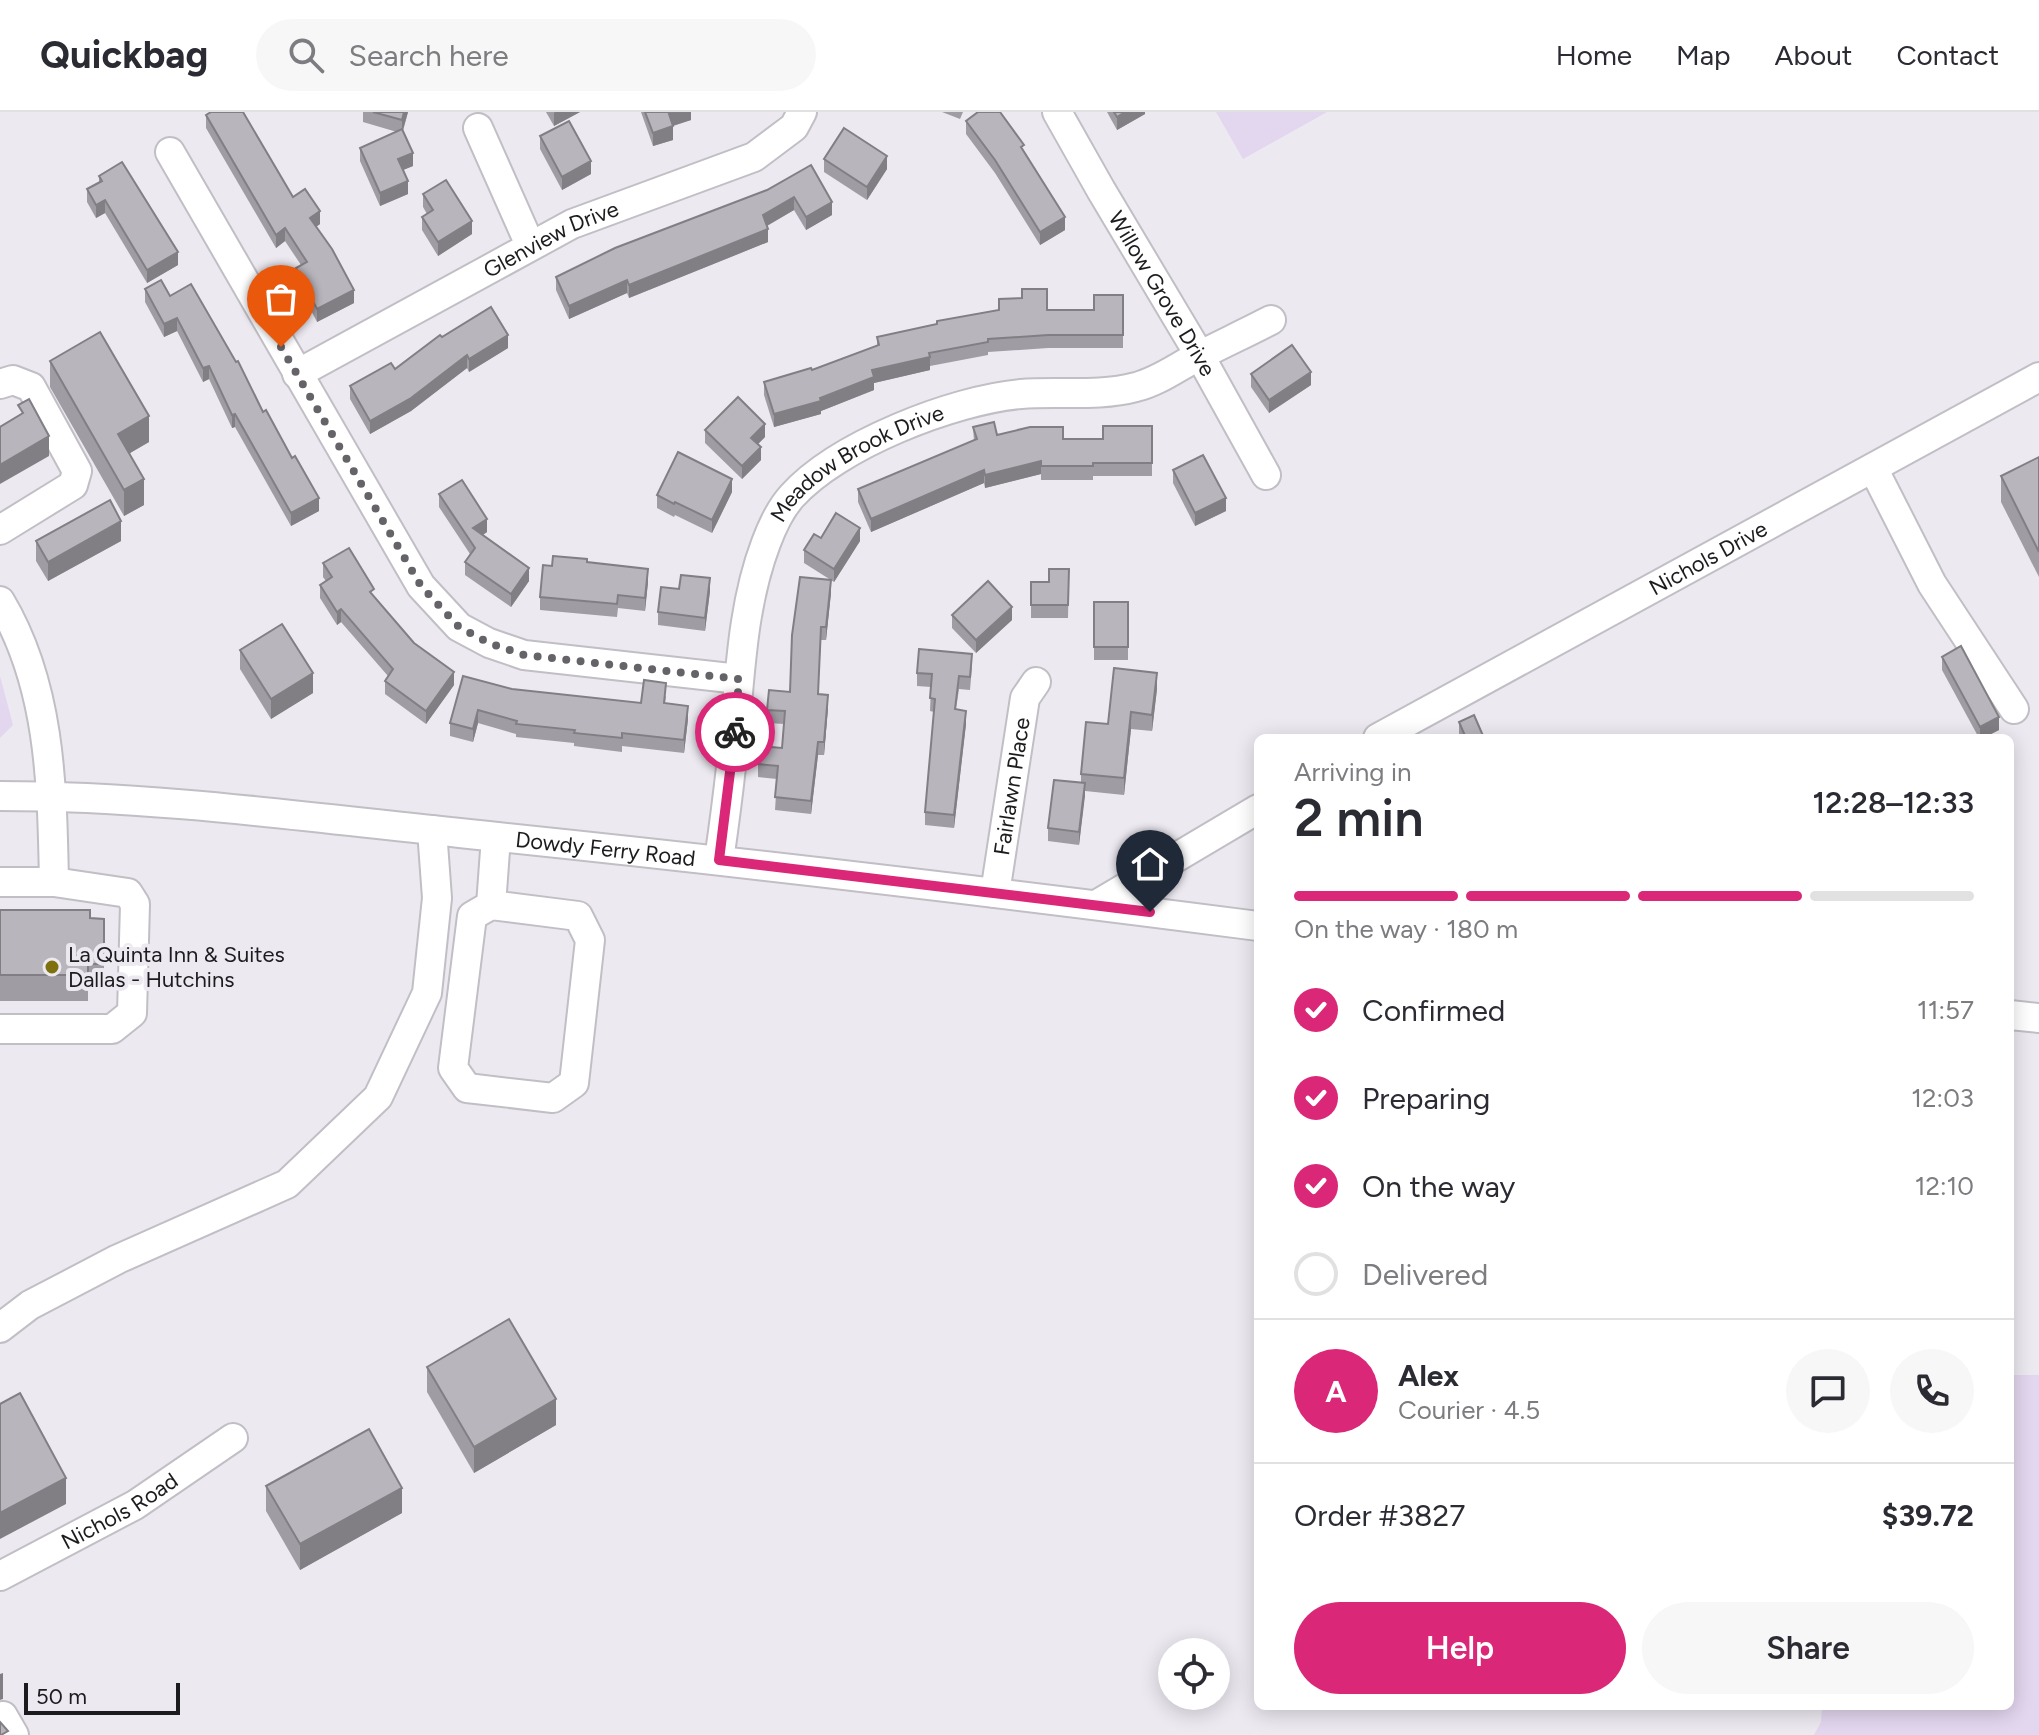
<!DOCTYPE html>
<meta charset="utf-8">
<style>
body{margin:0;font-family:Figtree,sans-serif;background:#f7f7f7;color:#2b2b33;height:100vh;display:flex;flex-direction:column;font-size:30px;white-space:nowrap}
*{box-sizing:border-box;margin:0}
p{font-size:26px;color:#7c7c81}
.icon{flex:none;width:44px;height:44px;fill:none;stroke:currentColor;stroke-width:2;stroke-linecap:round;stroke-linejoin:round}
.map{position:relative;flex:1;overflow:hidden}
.drawer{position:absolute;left:1254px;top:622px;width:760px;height:976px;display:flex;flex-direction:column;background:#fff;border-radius:12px;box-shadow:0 4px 20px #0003}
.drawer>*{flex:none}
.tools{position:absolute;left:1158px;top:1526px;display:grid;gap:16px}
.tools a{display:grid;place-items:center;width:72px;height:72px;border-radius:50%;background:#fff;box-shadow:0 4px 20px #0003;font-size:40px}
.scale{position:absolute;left:24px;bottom:20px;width:156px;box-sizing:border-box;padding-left:8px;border:4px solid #1c1b1e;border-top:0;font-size:22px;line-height:28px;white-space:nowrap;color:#1c1b1e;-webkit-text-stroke:6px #ede9f1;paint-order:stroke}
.pin{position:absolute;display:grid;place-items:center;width:68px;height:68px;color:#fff;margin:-82px -34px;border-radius:50% 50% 50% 0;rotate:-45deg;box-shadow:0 0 8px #0007}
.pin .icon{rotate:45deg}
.courier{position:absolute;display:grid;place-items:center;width:80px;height:80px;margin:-40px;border:6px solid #db2777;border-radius:50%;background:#fff;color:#222;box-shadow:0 2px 10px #0007}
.summary em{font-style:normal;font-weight:600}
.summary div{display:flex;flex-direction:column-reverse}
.summary{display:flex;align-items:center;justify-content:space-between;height:136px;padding:0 40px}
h1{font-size:52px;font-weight:600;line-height:60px}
.bar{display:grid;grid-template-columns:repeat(4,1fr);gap:12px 8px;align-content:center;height:96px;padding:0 40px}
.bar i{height:10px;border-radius:6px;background:#e1e1e2}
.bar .current{background:#db2777}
.bar p{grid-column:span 4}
.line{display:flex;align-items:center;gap:20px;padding:0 40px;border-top:2px solid #e1e1e2}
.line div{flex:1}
.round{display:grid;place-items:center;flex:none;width:84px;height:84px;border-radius:42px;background:#f7f7f7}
ol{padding:0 40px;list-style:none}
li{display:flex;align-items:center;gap:24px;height:88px}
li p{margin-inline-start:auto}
li .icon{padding:8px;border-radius:50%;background:#db2777;color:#fff;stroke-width:4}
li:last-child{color:#7c7c81}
li i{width:44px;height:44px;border:4px solid #e1e1e2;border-radius:50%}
.primary-button{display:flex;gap:16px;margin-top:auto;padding:16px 40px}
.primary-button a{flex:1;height:92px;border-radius:48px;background:#db2777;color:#fff;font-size:32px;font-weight:600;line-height:92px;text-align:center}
.primary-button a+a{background:#f7f7f7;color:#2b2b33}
header{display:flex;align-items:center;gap:48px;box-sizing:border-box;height:112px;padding:0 40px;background:#fff;border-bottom:2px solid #e1e1e2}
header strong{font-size:38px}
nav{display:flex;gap:44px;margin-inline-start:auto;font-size:28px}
.search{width:560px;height:72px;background:#f7f7f7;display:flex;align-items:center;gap:20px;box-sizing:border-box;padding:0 28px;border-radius:44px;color:#7c7c81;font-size:30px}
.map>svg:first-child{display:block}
.green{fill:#e3d6ef}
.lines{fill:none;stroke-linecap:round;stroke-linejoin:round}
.minor-casing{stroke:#c2bec5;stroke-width:32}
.minor{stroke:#fff;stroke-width:28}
.wall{fill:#9f9ca3}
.shaded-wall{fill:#827f84}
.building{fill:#b9b5bd;stroke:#827f84;stroke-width:2}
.done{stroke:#656368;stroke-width:8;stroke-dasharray:0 14.4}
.route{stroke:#db2777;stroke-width:10}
.poi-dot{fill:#7e700f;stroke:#ede9f1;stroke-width:3}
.labels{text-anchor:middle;stroke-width:8;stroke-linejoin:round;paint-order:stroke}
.street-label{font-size:22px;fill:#1c1b1e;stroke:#ede9f1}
.poi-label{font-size:22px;fill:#1c1b1e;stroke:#ede9f1;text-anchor:start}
</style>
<header>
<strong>Quickbag</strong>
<div class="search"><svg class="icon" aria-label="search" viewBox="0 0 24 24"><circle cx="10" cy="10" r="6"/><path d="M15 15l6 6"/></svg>Search here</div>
<nav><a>Home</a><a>Map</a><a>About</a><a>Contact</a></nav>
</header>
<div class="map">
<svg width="2039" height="1623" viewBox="0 0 2039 1623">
<rect width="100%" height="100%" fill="#ede9f1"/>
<g class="green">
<path d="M1216 0H1327L1243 47Z"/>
<path d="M0 564 13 613 0 626Z"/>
<path d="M2010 1263H2039V1623H1814L1821 1610 1822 1594H2010Z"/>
</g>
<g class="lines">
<defs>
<g id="minor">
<path id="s1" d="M1057 0 1101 78 1200 244 1266 363"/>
<path d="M478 16 530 133"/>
<path d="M170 40 421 474 459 515 489 531 524 543 739 567"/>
<path id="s2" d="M297 262 572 112 754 45 794 15 802 0"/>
<path d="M0 272 13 268 31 275 77 359 73 373 0 418"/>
<path d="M1873 356 1932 472 2014 597"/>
<path d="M0 489C51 574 52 674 54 770"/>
<path id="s3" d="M1378 626 2039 265"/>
<path id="s4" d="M0 684C157 684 312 706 469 722 732 749 995 780 1258 814"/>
<path id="s5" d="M719 748C726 700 732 652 736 604 741 546 745 486 766 431 772 415 780 397 792 384 838 333 953 288 1021 282 1058 279 1099 285 1136 275 1157 270 1176 256 1195 246 1220 233 1246 221 1271 208"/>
<path d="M0 770H54L128 781 135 792 132 901 112 917H0"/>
<path id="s6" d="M995 781 1025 586 1036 570"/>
<path d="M491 793 578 804 590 828 574 971 553 986 467 976 453 956 472 804 491 793 496 725"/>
<path d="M1096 793 1258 697"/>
<path d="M2010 903 2039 906"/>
<path d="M0 1216 30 1193 118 1147 287 1072 378 985 427 881 437 786 432 718"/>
<path id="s7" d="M0 1464 135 1393 233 1326"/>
<path d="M0 1606 3 1604 14 1623"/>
</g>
</defs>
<use href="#minor" class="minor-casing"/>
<use href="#minor" class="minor"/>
</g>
<g class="wall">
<path d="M363 0H408L403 19 413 54 403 58 408 82 380 94 360 49V36L397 20 363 10Z"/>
<path d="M546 0H580L554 14Z"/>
<path d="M641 0H691V8L673 14V28L653 34Z"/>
<path d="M942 0H963L960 7Z"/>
<path d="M1107 0H1145V2L1117 18Z"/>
<path d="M206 3 293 85 320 112 316 115 354 191 317 210 296 169V156L301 153 285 129 276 136 206 16Z"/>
<path d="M966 9 1024 39 1065 118 1040 133 995 61 966 22Z"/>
<path d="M540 24 591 62 562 78 540 37Z"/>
<path d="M824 47 887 57 867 88 824 60Z"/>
<path d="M811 53 832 103 806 118 794 98 767 114 768 130 629 186 627 181 569 207 556 178V165L767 78Z"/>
<path d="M99 64 178 153 147 171 105 101 96 106 87 90V77L99 70Z"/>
<path d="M423 82 472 122 438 144 422 118V105L427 102 423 95Z"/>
<path d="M145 177 170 184 263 300 319 399 291 414 235 315 232 316 209 267 203 270 177 219 164 225 145 190Z"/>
<path d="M1123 183V236H1048L988 240V243L930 254V258L874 271V278L821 299V302L774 315 764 283V270L812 258 877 234V225L1047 198H1094Z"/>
<path d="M442 225 508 236 469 260 467 256 411 299 370 322 350 287V274L395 257Z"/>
<path d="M50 249 149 330 130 341 144 393 124 404 50 275Z"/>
<path d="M1251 262 1311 273 1269 301 1251 275Z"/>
<path d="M1152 314V364H1093V368H1041V362L985 376 984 371 871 420 858 390V377L974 329 973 315 997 323 1063 327H1103Z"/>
<path d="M705 318 765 325 758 332 761 348 742 367 705 331Z"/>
<path d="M2039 345V465L2001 390V364Z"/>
<path d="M1173 358 1226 399 1195 414 1173 371Z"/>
<path d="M732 380 712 421 675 403 674 405 657 396V383Z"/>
<path d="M439 382 487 420 483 423 529 469 511 495 465 463V450L470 442 439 395Z"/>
<path d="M821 426 860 429 834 470 804 451V438Z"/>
<path d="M36 429H121L48 469 36 449Z"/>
<path d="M587 450 648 470 645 499 618 496 617 505 540 498V485L552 454Z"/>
<path d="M323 451 374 485 414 531 454 573 426 612 385 582V569L388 564 341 510 337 513 320 486V473L326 469 323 465Z"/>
<path d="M1069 457 1068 506H1031V470H1049Z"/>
<path d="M710 479 705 519 658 513V500Z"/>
<path d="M831 481 826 528H821L818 582 828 596 824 643H818L811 702 775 698 777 667 758 665V652L782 636 784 612 767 611V598L790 580Z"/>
<rect x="1094" y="490" width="34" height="58"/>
<path d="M952 503 1012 508 976 541 952 516Z"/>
<path d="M240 538 313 581 271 607 240 557Z"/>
<path d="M1942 545 1999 618 1983 626H1979L1942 558Z"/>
<path d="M972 555 970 578 959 577 956 597 966 612 954 716 925 713V700L934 600 930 599 931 575 917 574V561Z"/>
<path d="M512 577 641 591 666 584 665 591 688 607 684 641 622 634V640L574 634V631L516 625V622L478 611 473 630 450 624V611Z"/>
<path d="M1157 577 1152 619 1131 617 1124 683 1085 679 1079 733 1048 729V716L1081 671V662L1108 612Z"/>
<path d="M1459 610 1484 626H1460L1459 623Z"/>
<path d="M0 798 104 807V878H88V889H0Z"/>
<path d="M427 1255 556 1313 474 1361 427 1280Z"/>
<path d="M266 1374 402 1401 300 1458 266 1399Z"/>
</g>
<g class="shaded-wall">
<path d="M404 0H408L402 21V8Z"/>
<path d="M555 0H580L554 14V1Z"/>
<path d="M676 0H691V8L669 15V2Z"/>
<path d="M1125 0H1145V2L1117 18V5Z"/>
<path d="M673 14V28L653 34V21Z"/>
<path d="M413 41V54L398 60V47Z"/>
<path d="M887 44V57L867 88V75Z"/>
<path d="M591 49V62L562 78V65Z"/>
<path d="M408 69V82L380 94V81Z"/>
<path d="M794 85V98L763 116V103Z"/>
<path d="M105 88V101L96 106V93Z"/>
<path d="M832 90V103L806 118V105Z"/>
<path d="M320 99V112L310 119V106Z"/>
<path d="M1065 105V118L1040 133V120Z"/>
<path d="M472 109V122L438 144V130Z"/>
<path d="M285 116V129L276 136V123Z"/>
<path d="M768 117V130L629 186V173Z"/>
<path d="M178 140V153L147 171V158Z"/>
<path d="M627 168V181L569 207V194Z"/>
<path d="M354 178V191L317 210V197Z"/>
<path d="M177 206V219L164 225V212Z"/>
<path d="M508 223V236L469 260V247Z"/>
<path d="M467 243V256L411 299 370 322V309Z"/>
<path d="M930 245V258L874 271V278L821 299V302L774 315V302L820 286 872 258Z"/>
<path d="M209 254V267L203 270V256Z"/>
<path d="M1311 260V273L1269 301V288Z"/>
<path d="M235 302V315L232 316V303Z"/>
<path d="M149 304V330L118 348V322Z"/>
<path d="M765 312V325L751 339V326Z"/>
<path d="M49 324V344L0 372V353Z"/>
<path d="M761 335V348L742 367V354Z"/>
<path d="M1041 349V362L985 376V363Z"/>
<path d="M984 358V371L871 420V407Z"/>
<path d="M144 367V393L124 404V378Z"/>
<path d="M732 367V380L712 421V408Z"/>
<path d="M319 386V399L291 414V401Z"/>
<path d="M1226 386V399L1195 414V401Z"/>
<path d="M487 407V420L473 429V416Z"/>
<path d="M121 409V429L48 469V450Z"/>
<path d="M860 416V429L834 470V457Z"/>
<path d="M529 456V469L511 495V482Z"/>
<path d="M648 457V470L645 499V486Z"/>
<path d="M710 466V479L705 519V506Z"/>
<path d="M831 468V481L826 528V515Z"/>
<path d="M1012 495V508L976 541V528Z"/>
<path d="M341 497V510L337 513V500Z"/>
<path d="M454 560V573L426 612V599Z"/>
<path d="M313 561V581L271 607V587Z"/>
<path d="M1157 561V577L1152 619V603Z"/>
<path d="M828 583V596L824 643V630Z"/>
<path d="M688 594V607L684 641V628Z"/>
<path d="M478 598V611L473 630V617Z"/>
<path d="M966 599V612L954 716V703Z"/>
<path d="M1131 600V617L1124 683V666Z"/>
<path d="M1999 605V618L1983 626H1980V615Z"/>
<path d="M818 630V643L811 702V689Z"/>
<path d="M1085 671V684L1079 733V720Z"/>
<path d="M556 1287V1313L474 1361V1335Z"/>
<path d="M66 1366V1392L0 1427V1401Z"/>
<path d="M402 1376V1401L300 1458V1432Z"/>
<path d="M3 1561V1587L0 1588V1562Z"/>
</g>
<g class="building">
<path d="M211 0H243L293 85 305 77 320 99 310 106 332 137 354 178 317 197 296 156 307 150 285 116 276 123 206 3Z"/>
<path d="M373 0H404L402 8Z"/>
<path d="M645 0H676L669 2 673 14 653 21Z"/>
<path d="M978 0H1000L1024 33 1021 35 1065 105 1040 120 995 48 966 9Z"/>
<path d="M1114 0H1125L1117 5Z"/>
<path d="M569 9 591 49 562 65 540 24Z"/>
<path d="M844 16 887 44 867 75 824 47Z"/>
<path d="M402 17 413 41 398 47 408 69 380 81 360 36Z"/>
<path d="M122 50 178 140 147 158 105 88 96 93 87 77 102 69 99 64Z"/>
<path d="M811 53 832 90 806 105 794 85 763 103 768 117 629 173 627 168 569 194 556 165 615 136 767 78Z"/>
<path d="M446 68 472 109 438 130 422 105 433 98 423 82Z"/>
<path d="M161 168 170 184 191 172 236 250 238 249 263 300 266 298 292 346 295 344 319 386 291 401 235 302 232 303 209 254 203 256 177 206 164 212 145 177Z"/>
<path d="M1022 177H1047V198H1094V183H1123V223H1048L988 227V230L929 241 930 245 872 258 874 265 820 286 821 289 774 302 764 270 811 256 812 258 879 233 877 225 937 212V209L999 198V187L1022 186Z"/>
<path d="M491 195 508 223 469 247 467 243 411 286 370 309 350 274 391 251 395 257 440 223 442 225Z"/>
<path d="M100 220 149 304 118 322 144 367 124 378 50 249Z"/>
<path d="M1292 233 1311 260 1269 288 1251 262Z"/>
<path d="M738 285 765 312 751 326 761 335 742 354 705 318Z"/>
<path d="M29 287 49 324 0 353V315L23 301 18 293Z"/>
<path d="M994 310 997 323 1030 315H1063V327H1103V314H1152V351H1093V354H1041V349L985 363 984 358 871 407 858 377 977 327 973 315Z"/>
<path d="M678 340 732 367 712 408 675 390 674 392 657 383Z"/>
<path d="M1203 343 1226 386 1195 401 1173 358Z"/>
<path d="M2039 345V440L2001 364Z"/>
<path d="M462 368 487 407 473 416 529 456 511 482 465 450 475 436 439 382Z"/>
<path d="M110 388 121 409 48 450 36 429Z"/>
<path d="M836 401 860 416 834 457 804 438 814 422 821 426Z"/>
<path d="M349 436 374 477 370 480 414 531 454 560 426 599 385 569 393 557 341 497 337 500 320 473 332 465 323 451Z"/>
<path d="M553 444 587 447V450L648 457 645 486 618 483 617 492 540 485 543 453 552 454Z"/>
<path d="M1049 457H1069L1068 493H1031V470H1049Z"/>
<path d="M681 463 710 466 705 506 658 500 661 475 679 477Z"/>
<path d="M800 465 831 468 826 515H821L818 582 828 583 824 630H818L811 689 775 685 778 654 758 652 760 634 782 636 785 599 767 598 769 578 790 580 792 523Z"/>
<path d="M988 469 1012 495 976 528 952 503Z"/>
<rect x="1094" y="490" width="34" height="45"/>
<path d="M282 512 313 561 271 587 240 538Z"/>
<path d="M1961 534 1999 605 1980 615 1942 545Z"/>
<path d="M919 537 972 542 970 565 959 564 955 597 966 599 954 703 925 700 935 587 930 586 932 562 917 561Z"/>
<path d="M1114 556 1157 561 1152 603 1131 600 1124 666 1081 662 1086 610 1108 612Z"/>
<path d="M463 564 512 577 641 591 644 568 666 571 664 591 688 594 684 628 622 621V626L574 621 575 618 516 612 517 609 478 598 473 617 450 611Z"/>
<path d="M1474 603 1484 626H1466L1459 610Z"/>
<path d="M1054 668 1085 671 1079 720 1048 716Z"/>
<path d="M0 798H90V806L104 807V852H88V863H0Z"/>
<path d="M509 1207 556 1287 474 1335 427 1255Z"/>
<path d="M20 1281 66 1366 0 1401V1292Z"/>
<path d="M369 1317 402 1376 300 1432 266 1374Z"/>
<path d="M0 1610 8 1619 1 1623H0Z"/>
</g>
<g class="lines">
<path class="done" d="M281 235 421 474 459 515 489 531 524 543 739 567 735 620"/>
<path class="route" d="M735 620 719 748 1150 800"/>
</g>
<circle class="poi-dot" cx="52" cy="855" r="8"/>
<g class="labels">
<g class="street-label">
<text dy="8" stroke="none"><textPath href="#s2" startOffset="288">Glenview Drive</textPath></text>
<text dy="8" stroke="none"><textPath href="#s1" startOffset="210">Willow Grove Drive</textPath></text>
<text dy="8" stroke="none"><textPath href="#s5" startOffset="448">Meadow Brook Drive</textPath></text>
<text dy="8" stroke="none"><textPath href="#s3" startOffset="376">Nichols Drive</textPath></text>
<text dy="8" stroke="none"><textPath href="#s6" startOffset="108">Fairlawn Place</textPath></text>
<text dy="8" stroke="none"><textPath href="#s4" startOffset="608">Dowdy Ferry Road</textPath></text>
<text dy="8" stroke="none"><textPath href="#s7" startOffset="136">Nichols Road</textPath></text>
</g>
<g class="poi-label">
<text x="68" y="850">La Quinta Inn &amp; Suites<tspan x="68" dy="25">Dallas - Hutchins</tspan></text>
</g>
</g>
</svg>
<div class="tools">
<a><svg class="icon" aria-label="locate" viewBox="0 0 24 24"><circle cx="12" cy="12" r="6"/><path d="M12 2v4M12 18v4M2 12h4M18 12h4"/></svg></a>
</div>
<div class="scale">50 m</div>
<div class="pin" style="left:281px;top:235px;background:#ea580c"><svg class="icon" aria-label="bag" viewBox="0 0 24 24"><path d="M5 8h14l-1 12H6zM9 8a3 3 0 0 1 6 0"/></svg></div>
<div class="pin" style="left:1150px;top:800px;background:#1f2937"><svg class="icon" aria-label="home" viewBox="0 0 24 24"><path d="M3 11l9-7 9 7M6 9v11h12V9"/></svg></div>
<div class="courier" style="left:735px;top:620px"><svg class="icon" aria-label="bike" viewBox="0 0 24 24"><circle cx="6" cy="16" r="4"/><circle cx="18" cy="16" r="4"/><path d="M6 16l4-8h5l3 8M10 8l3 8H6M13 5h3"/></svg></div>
<section class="drawer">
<div class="summary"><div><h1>2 min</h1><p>Arriving in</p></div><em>12:28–12:33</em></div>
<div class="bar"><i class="current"></i><i class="current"></i><i class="current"></i><i></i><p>On the way · 180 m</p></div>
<ol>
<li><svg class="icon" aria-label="check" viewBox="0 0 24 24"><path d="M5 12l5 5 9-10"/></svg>Confirmed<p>11:57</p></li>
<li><svg class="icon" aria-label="check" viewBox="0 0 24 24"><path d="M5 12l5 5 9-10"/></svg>Preparing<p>12:03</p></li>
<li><svg class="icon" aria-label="check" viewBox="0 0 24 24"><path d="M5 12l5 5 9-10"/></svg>On the way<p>12:10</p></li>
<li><i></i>Delivered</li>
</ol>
<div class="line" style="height:144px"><b class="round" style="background:#db2777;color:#fff">A</b><div><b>Alex</b><p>Courier · 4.5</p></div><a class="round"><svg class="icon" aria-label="chat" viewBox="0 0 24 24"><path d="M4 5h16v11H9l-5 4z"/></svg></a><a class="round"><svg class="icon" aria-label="phone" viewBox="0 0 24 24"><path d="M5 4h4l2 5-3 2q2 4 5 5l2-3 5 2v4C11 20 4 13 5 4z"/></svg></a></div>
<div class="line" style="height:104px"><div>Order #3827</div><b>$39.72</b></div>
<div class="primary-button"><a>Help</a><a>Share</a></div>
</section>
</div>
